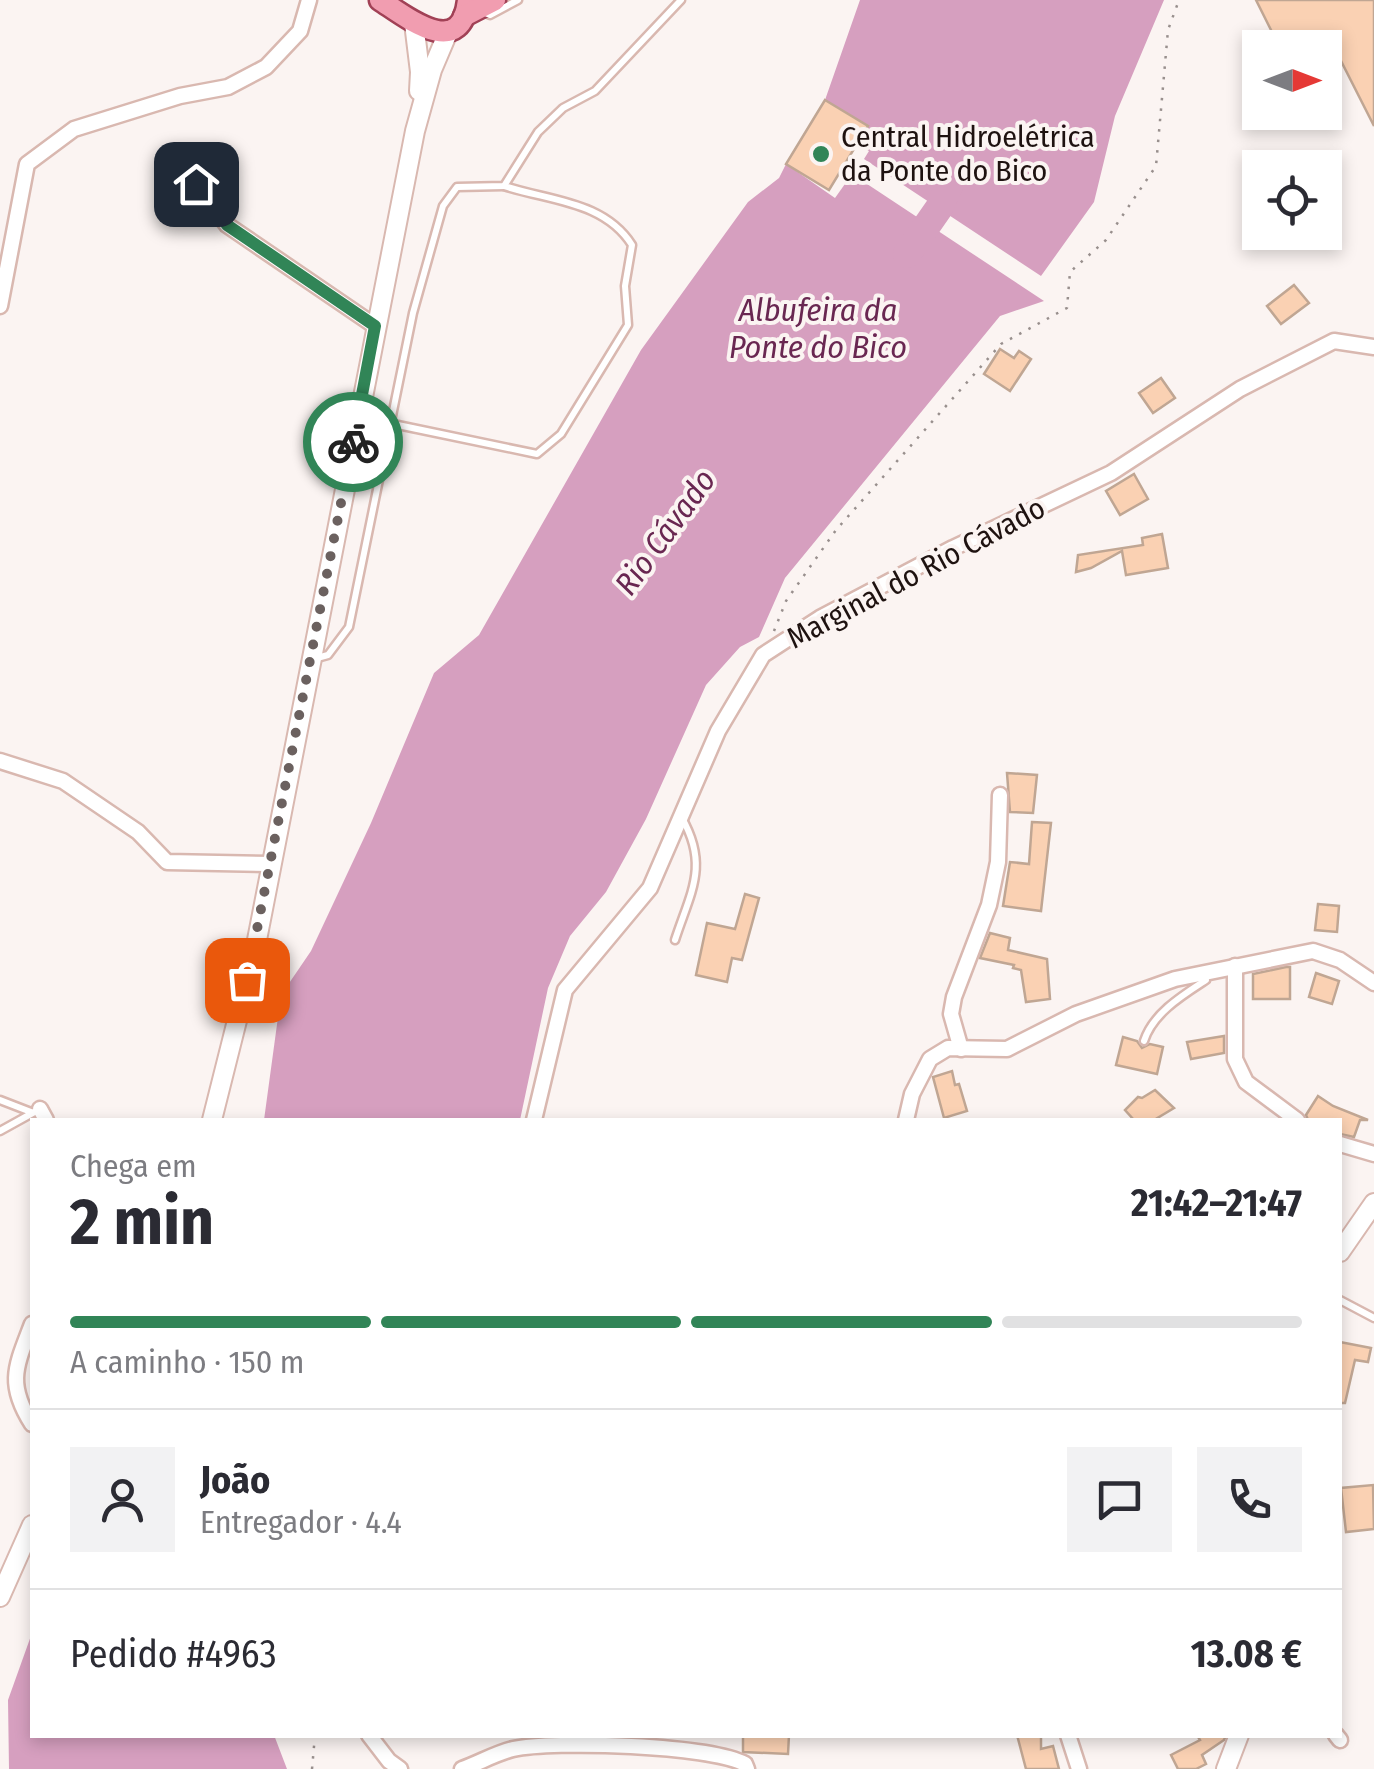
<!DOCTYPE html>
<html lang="pt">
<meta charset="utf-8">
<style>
body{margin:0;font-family:"Fira Sans Condensed",sans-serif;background:#f2f2f3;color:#2b2b33;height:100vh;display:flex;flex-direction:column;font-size:38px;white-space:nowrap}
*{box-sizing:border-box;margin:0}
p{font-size:32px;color:#7c7c81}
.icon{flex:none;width:55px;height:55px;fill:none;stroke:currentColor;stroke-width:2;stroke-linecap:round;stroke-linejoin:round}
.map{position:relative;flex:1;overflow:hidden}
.details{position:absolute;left:30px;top:1118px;width:1312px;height:620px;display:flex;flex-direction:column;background:#fff;border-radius:0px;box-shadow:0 5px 15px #0003}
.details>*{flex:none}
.needle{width:65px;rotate:90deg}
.tools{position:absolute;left:1242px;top:30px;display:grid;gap:20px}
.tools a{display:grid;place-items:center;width:100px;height:100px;border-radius:0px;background:#fff;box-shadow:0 5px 15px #0003;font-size:50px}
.pin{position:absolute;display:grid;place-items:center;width:85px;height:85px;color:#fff;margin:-42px;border-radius:20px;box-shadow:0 5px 15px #0006}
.courier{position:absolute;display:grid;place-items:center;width:100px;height:100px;margin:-50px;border:8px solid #318557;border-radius:50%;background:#fff;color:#222;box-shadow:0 2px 12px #0007}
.head em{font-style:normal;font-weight:700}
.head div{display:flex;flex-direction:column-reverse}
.head{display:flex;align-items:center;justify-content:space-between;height:170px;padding:0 40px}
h1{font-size:65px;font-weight:700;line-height:75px}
.bar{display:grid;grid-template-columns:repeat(4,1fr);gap:15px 10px;align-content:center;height:120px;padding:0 40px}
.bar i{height:12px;border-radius:8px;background:#e1e1e2}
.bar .on{background:#318557}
.bar p{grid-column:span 4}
.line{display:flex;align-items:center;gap:25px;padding:0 40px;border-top:2px solid #e1e1e2}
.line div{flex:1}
.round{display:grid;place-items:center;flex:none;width:105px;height:105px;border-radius:0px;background:#f2f2f3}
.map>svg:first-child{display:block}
.water{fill:#d69fbf}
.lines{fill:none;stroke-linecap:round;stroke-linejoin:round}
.river{stroke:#d69fbf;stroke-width:28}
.building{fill:#fad1b3;stroke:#c0a693;stroke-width:2.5}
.service-casing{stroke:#d9b8b0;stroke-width:11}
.minor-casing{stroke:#d9b8b0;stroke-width:19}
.tertiary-casing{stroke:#d9b8b0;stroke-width:22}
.primary-casing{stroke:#a14156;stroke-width:25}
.path{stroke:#988f8d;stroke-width:2.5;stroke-dasharray:2.5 8;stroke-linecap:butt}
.service{stroke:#fff;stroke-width:6}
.minor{stroke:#fff;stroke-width:14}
.tertiary{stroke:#fff;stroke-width:18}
.primary{stroke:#f19db0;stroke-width:20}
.done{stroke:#6b615f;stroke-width:10;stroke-dasharray:0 18}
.route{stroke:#318557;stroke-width:12}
.poi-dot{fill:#318557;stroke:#fbf4f2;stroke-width:4}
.labels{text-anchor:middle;stroke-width:8;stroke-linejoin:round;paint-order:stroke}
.poi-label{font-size:30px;fill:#1e1210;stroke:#fbf4f2;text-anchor:start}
.street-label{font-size:30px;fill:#1e1210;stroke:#fbf4f2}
.water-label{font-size:32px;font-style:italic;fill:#692751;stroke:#fbf4f2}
</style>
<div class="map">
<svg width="1374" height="1769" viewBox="0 0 1374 1769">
<rect width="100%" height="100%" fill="#fbf4f2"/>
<g class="water">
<path d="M860 0H1164L1115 116 1094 202 1041 276 864 159 869 151 857 144 868 126 825 100Z"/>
<path d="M786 164 835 198 852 174 1044 301 1000 316 785 578 759 637 740 647 706 685 646 819 606 892 570 936 548 988 520 1120H264L281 995 311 951 371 823 434 673 479 635 641 350 748 202 779 178Z"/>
<path d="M32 1633V1735H274L287 1769H9L8 1700Z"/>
</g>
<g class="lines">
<path class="river" d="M907 254 939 208 954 175"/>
</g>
<g class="building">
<path d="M1256 0H1374V126L1341 61 1325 69V48H1280Z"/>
<path d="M825 100 868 126 829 190 786 164Z"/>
<path d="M1294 285 1309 303 1281 324 1267 306Z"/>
<path d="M1000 349 1014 358 1019 351 1031 359 1010 391 984 374Z"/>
<path d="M1161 378 1175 398 1153 413 1139 393Z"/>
<path d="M1134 474 1148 499 1120 515 1106 491Z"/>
<path d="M1162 534 1168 568 1126 575 1122 551 1091 568 1076 572 1078 555 1143 545 1142 538Z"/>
<path d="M1007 773 1037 775 1033 813 1010 812Z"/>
<path d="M1032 822 1051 823 1041 911 1003 906 1010 862 1029 864Z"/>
<path d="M745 894 759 898 742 960 732 958 727 982 696 975 707 923 735 929Z"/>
<path d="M1318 904 1339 906 1337 932 1315 930Z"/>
<path d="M990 933 1010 938 1008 950 1047 959 1050 999 1026 1002 1021 970 1013 968 1014 965 980 958Z"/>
<path d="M1286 967H1290V999H1253V974Z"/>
<path d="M1316 973 1339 981 1332 1004 1309 997Z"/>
<path d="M1224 1036V1053L1191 1059 1187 1042Z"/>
<path d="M1123 1037 1137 1041 1142 1048 1150 1044 1163 1047 1157 1074 1116 1065Z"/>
<path d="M952 1071 955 1085 959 1084 967 1111 944 1118 933 1077Z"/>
<path d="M1155 1090 1174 1108 1154 1120H1134L1125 1110 1138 1097 1142 1098Z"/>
<path d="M1318 1096 1333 1106 1368 1120H1360L1354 1137 1340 1134V1120H1308L1306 1115Z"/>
<path d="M1340 1342 1371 1348 1368 1362 1355 1360 1345 1403H1340Z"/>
<path d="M1373 1485 1374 1529 1346 1532 1341 1488Z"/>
<path d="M743 1735H789L788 1754 743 1752Z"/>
<path d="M1017 1735H1041V1749L1053 1746 1059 1769H1026Z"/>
<path d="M1197 1735H1226L1224 1740 1202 1755 1206 1764 1196 1769H1178L1171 1755 1200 1740Z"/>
</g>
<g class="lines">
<defs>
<g id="service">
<path d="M485 13 490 15 518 0"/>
<path d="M393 424 537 454 561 434 628 325 625 286 632 245C604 201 550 201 504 186"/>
<path d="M317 658 328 655 349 627 413 313 443 206 457 187 504 186 538 132 563 108 595 91 681 0"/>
<path d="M675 940C691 891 709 866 682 818"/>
<path d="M1144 1041C1153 1013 1183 995 1206 980L1204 973"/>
<path d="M0 1100 31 1112"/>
<path d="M0 1131 38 1110"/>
<path d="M1340 1300 1374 1318"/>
</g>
<g id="minor">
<path d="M196 184 227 225 375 326"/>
<path d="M0 306 27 164 74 129 180 96 228 87 266 67 300 31 309 0"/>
<path d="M0 761 63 781 138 832 167 862 271 864"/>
<path d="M1235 966V1059L1246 1082 1297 1120"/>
<path d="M961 1049 951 1014 954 997 989 905 998 862 1000 795"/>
<path d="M40 1109 46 1120"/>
<path d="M534 1120 565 990 650 888 718 731 763 655 820 618 953 548 1111 473 1240 389 1334 341 1374 347"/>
<path d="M906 1120 912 1094 930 1059 948 1048 1007 1049 1076 1014 1175 979 1313 951 1340 960 1374 983"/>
<path d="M1340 1144 1374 1154"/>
<path d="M32 1324C16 1366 6 1383 32 1424"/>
<path d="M369 1735 389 1761 400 1769"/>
<path d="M1068 1735 1079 1769"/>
<path d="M1336 1735 1340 1740"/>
<path d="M462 1769C479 1763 496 1753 513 1749 554 1740 709 1745 745 1764L747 1769"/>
</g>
<g id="tertiary">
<path d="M414 23 420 72 419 91"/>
<path d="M212 1120 256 945 415 131 432 70 449 30"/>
<path d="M1340 1252 1374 1203"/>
<path d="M0 1597 32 1525"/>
<path d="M1226 1769 1239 1735"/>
</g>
<g id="primary">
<path d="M380 0C405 16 461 62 468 0"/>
<path d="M464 16 495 0"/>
</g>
</defs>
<use href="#service" class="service-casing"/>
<use href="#minor" class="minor-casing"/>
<use href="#tertiary" class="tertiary-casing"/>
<use href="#primary" class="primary-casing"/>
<g class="path">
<path d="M774 631 786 601 836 530 1001 344 1067 308 1070 272 1106 240 1156 166 1168 30 1179 0"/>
<path d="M312 1769 315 1735"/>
</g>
<use href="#service" class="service"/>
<use href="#minor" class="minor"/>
<use href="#tertiary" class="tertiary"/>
<use href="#primary" class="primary"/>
</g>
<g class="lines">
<path class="done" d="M247 980 353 442"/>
<path class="route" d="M196 184 227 225 375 326 353 442"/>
</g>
<circle class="poi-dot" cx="821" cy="154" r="10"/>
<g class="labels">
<g class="poi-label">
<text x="841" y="147">Central Hidroelétrica<tspan x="841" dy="34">da Ponte do Bico</tspan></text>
</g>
<g class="street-label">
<text transform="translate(916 573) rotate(-28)" y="10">Marginal do Rio Cávado</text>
</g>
<g class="water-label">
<text x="818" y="321">Albufeira da<tspan x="818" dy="37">Ponte do Bico</tspan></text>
<text transform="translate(665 532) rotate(-54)" y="11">Rio Cávado</text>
</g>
</g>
</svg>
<div class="tools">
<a><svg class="needle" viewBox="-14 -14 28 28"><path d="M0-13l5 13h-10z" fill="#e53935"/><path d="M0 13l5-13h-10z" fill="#7c7c81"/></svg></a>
<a><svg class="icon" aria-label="locate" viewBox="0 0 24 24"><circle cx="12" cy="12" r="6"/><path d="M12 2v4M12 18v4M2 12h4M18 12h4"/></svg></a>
</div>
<div class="pin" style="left:247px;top:980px;background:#ea580c"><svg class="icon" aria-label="bag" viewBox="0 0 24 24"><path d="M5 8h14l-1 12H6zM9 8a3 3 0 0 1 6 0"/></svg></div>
<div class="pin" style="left:196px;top:184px;background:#1f2937"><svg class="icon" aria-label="home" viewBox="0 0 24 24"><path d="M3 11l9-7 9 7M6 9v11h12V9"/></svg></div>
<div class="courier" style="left:353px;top:442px"><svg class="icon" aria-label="bike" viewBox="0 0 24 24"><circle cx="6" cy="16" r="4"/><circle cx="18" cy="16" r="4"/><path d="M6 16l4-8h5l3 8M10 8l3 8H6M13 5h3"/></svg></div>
<section class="details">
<div class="head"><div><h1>2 min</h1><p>Chega em</p></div><em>21:42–21:47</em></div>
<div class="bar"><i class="on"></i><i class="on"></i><i class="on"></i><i></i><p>A caminho · 150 m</p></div>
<div class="line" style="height:180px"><a class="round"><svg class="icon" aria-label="person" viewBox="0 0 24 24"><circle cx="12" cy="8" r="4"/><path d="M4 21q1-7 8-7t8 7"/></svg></a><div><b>João</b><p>Entregador · 4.4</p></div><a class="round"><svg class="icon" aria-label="chat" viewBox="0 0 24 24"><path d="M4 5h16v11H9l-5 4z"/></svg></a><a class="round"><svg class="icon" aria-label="phone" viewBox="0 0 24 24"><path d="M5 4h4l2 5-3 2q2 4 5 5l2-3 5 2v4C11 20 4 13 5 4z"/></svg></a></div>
<div class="line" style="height:130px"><div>Pedido #4963</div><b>13.08 €</b></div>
</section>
</div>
